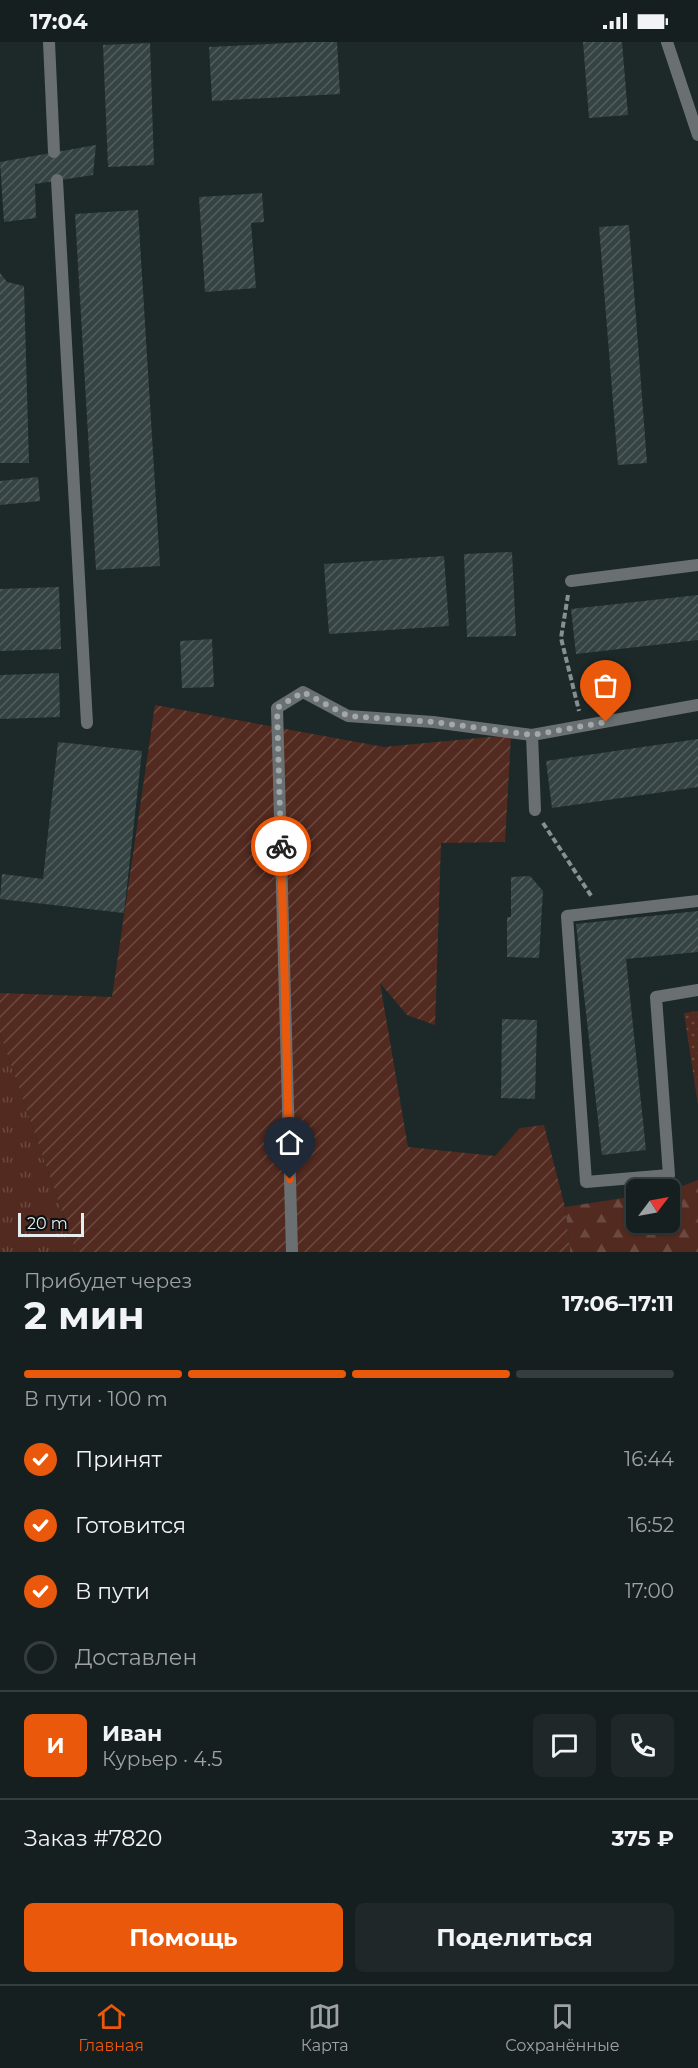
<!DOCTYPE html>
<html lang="ru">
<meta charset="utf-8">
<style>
body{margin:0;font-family:Montserrat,sans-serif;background:#1f2728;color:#f1f3f6;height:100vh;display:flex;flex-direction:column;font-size:22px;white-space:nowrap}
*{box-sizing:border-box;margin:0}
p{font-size:20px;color:#9ea2a4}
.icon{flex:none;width:33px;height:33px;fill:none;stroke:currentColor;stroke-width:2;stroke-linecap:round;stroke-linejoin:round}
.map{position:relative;height:1210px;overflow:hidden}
.side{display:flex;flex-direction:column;background:#161f1f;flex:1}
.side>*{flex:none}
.needle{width:39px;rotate:58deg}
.controls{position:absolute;left:626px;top:1137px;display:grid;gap:12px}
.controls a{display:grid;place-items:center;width:54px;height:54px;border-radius:9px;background:#161f1f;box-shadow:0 2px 4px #0004,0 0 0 2px #353d3d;font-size:30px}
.scale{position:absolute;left:18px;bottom:15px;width:66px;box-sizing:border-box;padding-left:6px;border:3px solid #e6edee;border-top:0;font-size:16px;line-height:21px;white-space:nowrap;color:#e6edee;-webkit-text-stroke:4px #0b1011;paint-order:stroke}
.pin{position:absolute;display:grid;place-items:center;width:51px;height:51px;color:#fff;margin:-62px -26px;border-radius:50% 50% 50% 0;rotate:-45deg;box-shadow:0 0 6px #0007}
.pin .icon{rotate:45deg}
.courier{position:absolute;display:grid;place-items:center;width:60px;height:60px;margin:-30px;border:4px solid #ea580c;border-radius:50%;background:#fff;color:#222;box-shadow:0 2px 8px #0007}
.head em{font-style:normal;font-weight:700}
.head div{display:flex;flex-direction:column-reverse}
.head{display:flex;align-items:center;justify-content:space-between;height:102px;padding:0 24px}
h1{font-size:39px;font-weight:700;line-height:45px}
.bar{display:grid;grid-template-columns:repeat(4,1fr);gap:9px 6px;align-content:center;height:72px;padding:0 24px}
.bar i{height:8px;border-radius:4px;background:#353d3d}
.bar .on{background:#ea580c}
.bar p{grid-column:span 4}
.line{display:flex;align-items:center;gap:15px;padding:0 24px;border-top:2px solid #353d3d}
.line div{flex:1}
.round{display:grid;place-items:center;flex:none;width:63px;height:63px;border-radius:9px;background:#1f2728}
ol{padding:0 24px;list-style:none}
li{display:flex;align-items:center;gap:18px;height:66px}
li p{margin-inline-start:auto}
li .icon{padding:6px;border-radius:50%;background:#ea580c;color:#fff;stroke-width:4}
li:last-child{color:#9ea2a4}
li i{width:33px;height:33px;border:3px solid #353d3d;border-radius:50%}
.button{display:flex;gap:12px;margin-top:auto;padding:12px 24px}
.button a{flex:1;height:69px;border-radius:9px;background:#ea580c;color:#fff;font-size:24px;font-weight:700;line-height:69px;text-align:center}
.button a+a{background:#1f2728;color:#f1f3f6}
.status{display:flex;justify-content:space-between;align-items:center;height:42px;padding:0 30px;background:#161f1f;direction:ltr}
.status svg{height:16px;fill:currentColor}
.dock{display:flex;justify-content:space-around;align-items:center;height:84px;border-top:2px solid #353d3d;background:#161f1f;font-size:16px;color:#9ea2a4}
.dock a{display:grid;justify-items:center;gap:3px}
.dock .on{color:#ea580c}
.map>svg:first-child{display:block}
.grass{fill:url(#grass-tufts)}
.forest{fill:url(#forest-firs)}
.park{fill:url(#park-dots)}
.garden{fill:url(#garden-furrows)}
.building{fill:url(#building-hatch)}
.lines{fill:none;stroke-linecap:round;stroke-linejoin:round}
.path{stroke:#879091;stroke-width:4;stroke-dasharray:6 3;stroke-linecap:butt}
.lane{stroke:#6a7071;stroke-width:12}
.done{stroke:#a0a8a9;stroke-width:6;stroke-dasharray:0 10.8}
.route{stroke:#ea580c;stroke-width:8}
</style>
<div class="status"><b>17:04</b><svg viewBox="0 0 49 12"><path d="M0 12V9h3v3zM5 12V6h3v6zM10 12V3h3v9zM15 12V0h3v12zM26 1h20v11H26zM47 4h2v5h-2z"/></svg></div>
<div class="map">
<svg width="698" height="1210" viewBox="0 0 698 1210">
<defs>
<pattern id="grass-tufts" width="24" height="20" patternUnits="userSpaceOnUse" patternTransform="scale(1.5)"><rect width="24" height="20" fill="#522a1f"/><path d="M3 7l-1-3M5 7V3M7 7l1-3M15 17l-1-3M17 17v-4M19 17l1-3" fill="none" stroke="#6b4940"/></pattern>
<pattern id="forest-firs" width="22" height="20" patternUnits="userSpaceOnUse" patternTransform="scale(1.5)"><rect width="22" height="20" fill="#522a1f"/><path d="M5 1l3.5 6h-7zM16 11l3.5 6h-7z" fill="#6b4940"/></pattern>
<pattern id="park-dots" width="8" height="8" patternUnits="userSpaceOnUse" patternTransform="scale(1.5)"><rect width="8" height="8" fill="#522a1f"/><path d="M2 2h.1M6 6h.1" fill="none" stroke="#6b4940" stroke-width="1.8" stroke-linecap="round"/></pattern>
<pattern id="garden-furrows" width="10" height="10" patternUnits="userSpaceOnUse" patternTransform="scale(1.5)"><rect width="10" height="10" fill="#522a1f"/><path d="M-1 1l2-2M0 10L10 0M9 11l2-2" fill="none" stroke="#6b4940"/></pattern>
<pattern id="building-hatch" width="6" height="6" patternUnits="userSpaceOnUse" patternTransform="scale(1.5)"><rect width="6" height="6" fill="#364343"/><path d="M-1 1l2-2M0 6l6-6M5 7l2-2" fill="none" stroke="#535e5e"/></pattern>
</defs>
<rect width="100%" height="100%" fill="#1d2929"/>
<path class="grass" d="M0 991 76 1210H0Z"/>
<path class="forest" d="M698 1138V1210H570L565 1165 636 1154V1180H669V1149Z"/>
<path class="park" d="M698 969V1063L684 971Z"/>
<path class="garden" d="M155 663 384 705 511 693 505 800 441 801 435 983 407 973 380 941 408 1105 495 1114 520 1086 544 1083 565 1165 570 1210H76L0 991V951L112 955Z"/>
<g class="building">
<path d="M310 0H337L340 52 212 59 209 5Z"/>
<path d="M583 0H622L628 73 589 76Z"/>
<path d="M150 1 154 123 108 125 103 3Z"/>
<path d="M96 103 93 133 35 142 36 176 4 180 0 120Z"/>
<path d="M262 151 264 180 251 181 256 246 205 250 199 155Z"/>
<path d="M138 168 160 524 96 528 75 172Z"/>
<path d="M629 183 647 421 618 423 599 185Z"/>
<path d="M0 231 7 240 24 244 29 421H0Z"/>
<path d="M38 435 40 459 0 463V439Z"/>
<path d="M512 510 516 594 467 595 464 512Z"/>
<path d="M444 514 449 584 329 592 324 522Z"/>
<path d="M59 545 61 607 0 609V547Z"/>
<path d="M698 553V598L576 612 571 567Z"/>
<path d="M212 597 214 645 182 646 180 599Z"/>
<path d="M59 631 60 675 0 677V633Z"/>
<path d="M698 697V745L552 766 546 719Z"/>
<path d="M58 700 142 709 124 871 0 857 2 832 43 837Z"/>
<path d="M530 834 543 849 539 916 507 915V875H511V835Z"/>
<path d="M698 869V910L626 917 646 1108 602 1113 576 882Z"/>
<path d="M502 977 537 978 535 1057 501 1056Z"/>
</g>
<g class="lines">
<g class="path">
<path d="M568 553 561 596 579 669"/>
<path d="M543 781 592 855"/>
</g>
<g class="lane">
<path d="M49 0 54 110"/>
<path d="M667 0 698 93"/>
<path d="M57 138 87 681"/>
<path d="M571 539 698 523"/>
<path d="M535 768 532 693 698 663"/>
<path d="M698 859 567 874 586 1140 669 1133 656 955 698 948"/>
<path d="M292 1210 277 666 303 650 348 674 433 680 532 693"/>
</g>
</g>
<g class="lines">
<path class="done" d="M281 804 277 666 303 650 348 674 434 680 532 693 606 680"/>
<path class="route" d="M281 804 290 1137"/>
</g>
</svg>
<div class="controls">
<a><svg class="needle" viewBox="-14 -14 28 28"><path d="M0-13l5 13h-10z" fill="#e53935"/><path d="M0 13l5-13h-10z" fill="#9ea2a4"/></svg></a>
</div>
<div class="scale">20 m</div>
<div class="pin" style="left:606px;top:680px;background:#ea580c"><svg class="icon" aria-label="bag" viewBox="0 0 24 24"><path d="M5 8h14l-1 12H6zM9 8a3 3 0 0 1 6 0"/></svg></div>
<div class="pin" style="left:290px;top:1137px;background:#1f2937"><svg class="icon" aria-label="home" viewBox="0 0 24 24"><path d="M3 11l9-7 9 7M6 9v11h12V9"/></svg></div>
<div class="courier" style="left:281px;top:804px"><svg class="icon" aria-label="bike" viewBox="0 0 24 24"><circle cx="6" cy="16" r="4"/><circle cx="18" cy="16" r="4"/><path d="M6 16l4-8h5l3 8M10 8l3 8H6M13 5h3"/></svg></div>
</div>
<section class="side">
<div class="head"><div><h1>2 мин</h1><p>Прибудет через</p></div><em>17:06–17:11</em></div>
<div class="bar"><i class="on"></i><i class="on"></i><i class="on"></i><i></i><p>В пути · 100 m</p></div>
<ol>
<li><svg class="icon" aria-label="check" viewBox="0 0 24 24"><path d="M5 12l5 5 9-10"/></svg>Принят<p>16:44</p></li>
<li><svg class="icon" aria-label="check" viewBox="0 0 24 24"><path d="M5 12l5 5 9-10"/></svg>Готовится<p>16:52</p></li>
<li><svg class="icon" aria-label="check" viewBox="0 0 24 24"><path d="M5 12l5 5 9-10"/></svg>В пути<p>17:00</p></li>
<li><i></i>Доставлен</li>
</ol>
<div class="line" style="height:108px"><b class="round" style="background:#ea580c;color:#fff">И</b><div><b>Иван</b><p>Курьер · 4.5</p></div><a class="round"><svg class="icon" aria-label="chat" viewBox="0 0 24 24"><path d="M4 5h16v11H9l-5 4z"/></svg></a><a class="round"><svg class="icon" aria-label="phone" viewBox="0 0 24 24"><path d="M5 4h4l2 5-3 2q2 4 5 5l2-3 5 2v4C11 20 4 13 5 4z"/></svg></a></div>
<div class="line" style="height:78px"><div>Заказ #7820</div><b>375 ₽</b></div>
<div class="button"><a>Помощь</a><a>Поделиться</a></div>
</section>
<nav class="dock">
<a class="on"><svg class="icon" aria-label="home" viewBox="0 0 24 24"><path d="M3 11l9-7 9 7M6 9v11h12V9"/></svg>Главная</a>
<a><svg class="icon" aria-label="map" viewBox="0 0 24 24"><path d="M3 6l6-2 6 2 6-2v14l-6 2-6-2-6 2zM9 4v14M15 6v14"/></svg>Карта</a>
<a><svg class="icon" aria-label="saved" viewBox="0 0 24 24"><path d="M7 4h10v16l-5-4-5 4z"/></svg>Сохранённые</a>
</nav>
